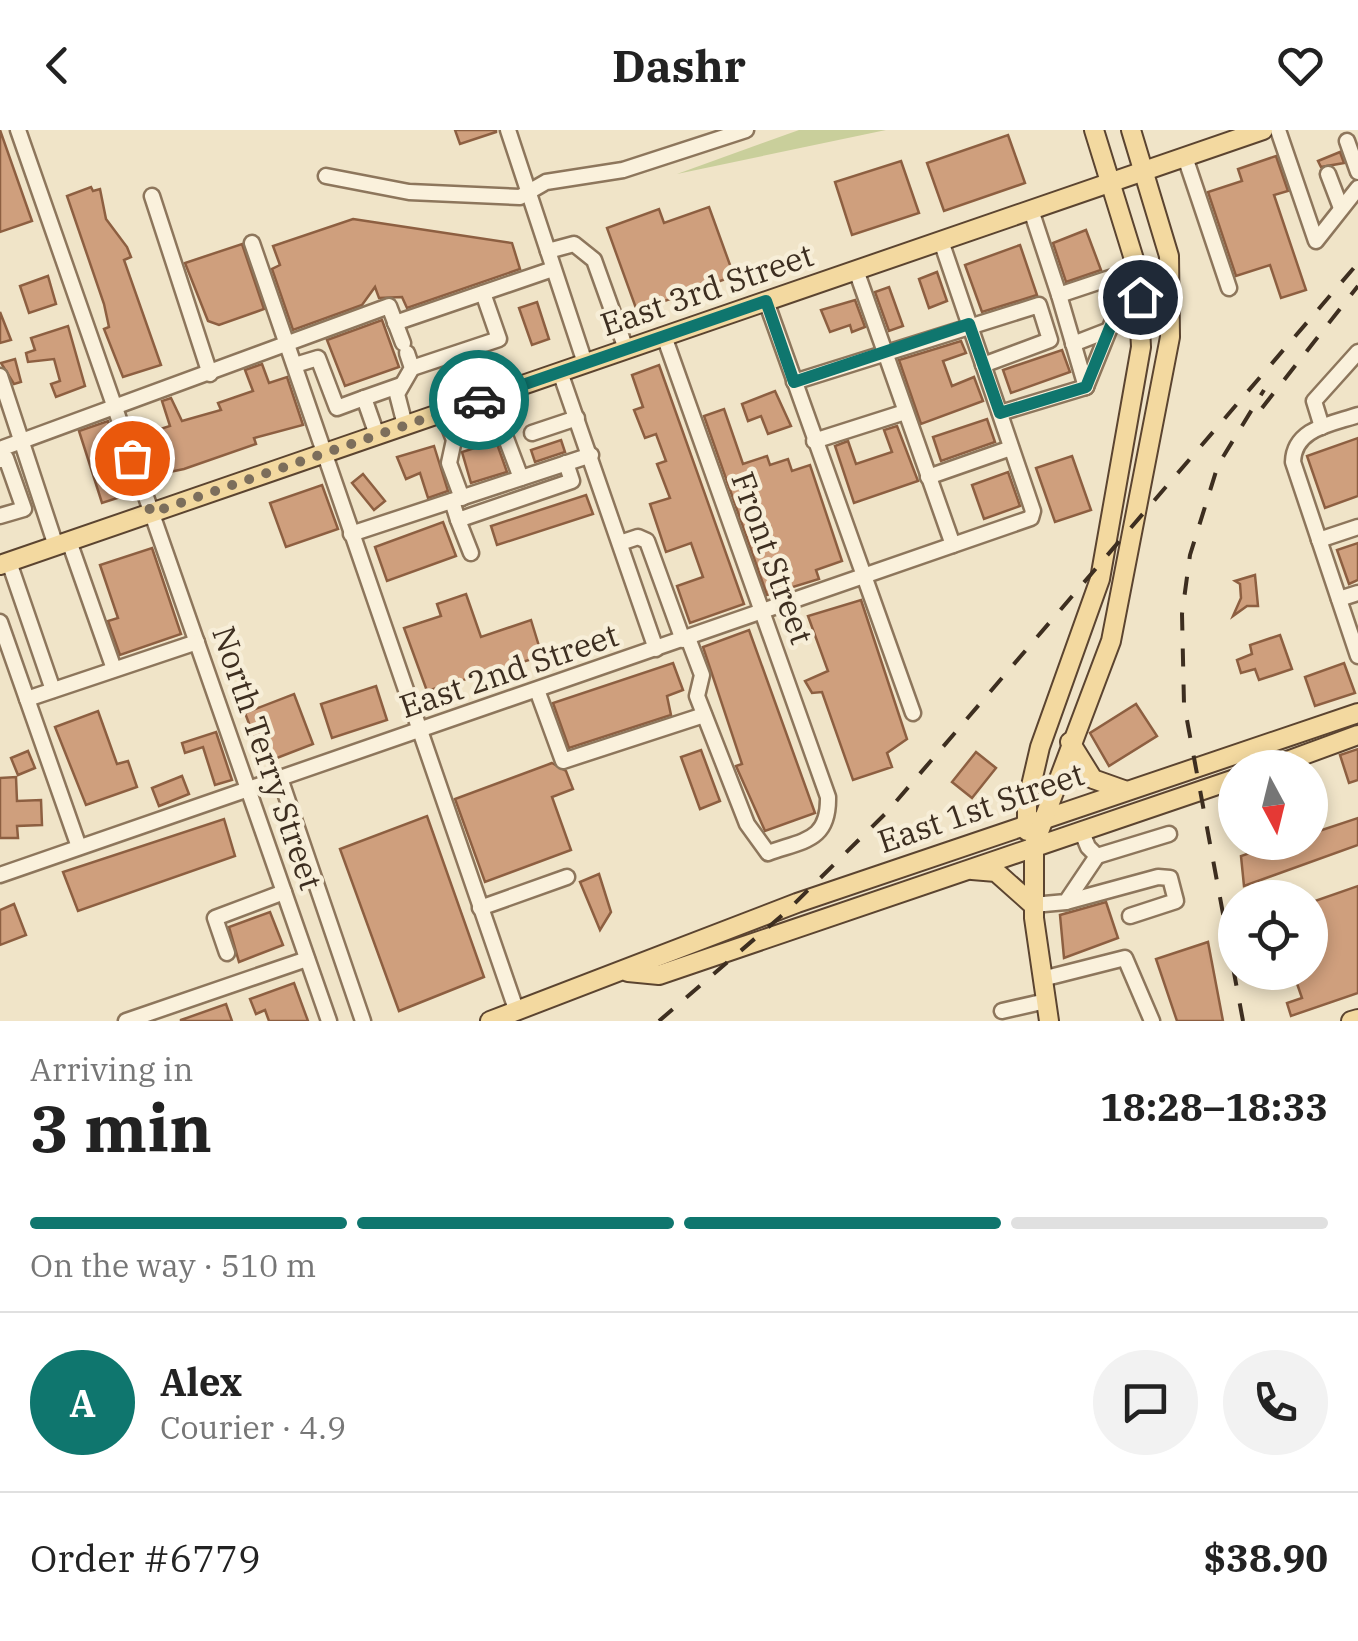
<!DOCTYPE html>
<meta charset="utf-8">
<style>
body{margin:0;font-family:"IBM Plex Serif",serif;background:#f2f2f2;color:#222;height:100vh;display:flex;flex-direction:column;font-size:38px;white-space:nowrap}
*{box-sizing:border-box;margin:0}
p{font-size:32px;color:#767676}
.icon{flex:none;width:55px;height:55px;fill:none;stroke:currentColor;stroke-width:2;stroke-linecap:round;stroke-linejoin:round}
.map{position:relative;height:891px;overflow:hidden}
.panel{display:flex;flex-direction:column;background:#fff;flex:1}
.panel>*{flex:none}
.needle{width:65px;rotate:173deg}
.fabs{position:absolute;left:1218px;top:620px;display:grid;gap:20px}
.fabs a{display:grid;place-items:center;width:110px;height:110px;border-radius:50%;background:#fff;box-shadow:0 5px 15px #0003;font-size:50px}
.pin{position:absolute;display:grid;place-items:center;width:85px;height:85px;color:#fff;margin:-42px;border:5px solid #fff;border-radius:50%;box-shadow:0 2px 10px #0007}
.courier{position:absolute;display:grid;place-items:center;width:100px;height:100px;margin:-50px;border:8px solid #0f766e;border-radius:50%;background:#fff;color:#222;box-shadow:0 2px 12px #0007}
.overview em{font-style:normal;font-weight:800}
.overview div{display:flex;flex-direction:column-reverse}
.overview{display:flex;align-items:center;justify-content:space-between;height:170px;padding:0 30px}
h1{font-size:65px;font-weight:800;line-height:75px}
.bar{display:grid;grid-template-columns:repeat(4,1fr);gap:15px 10px;align-content:center;height:120px;padding:0 30px}
.bar i{height:12px;border-radius:8px;background:#e0e0e0}
.bar .current{background:#0f766e}
.bar p{grid-column:span 4}
.line{display:flex;align-items:center;gap:25px;padding:0 30px;border-top:2px solid #e0e0e0}
.line div{flex:1}
.round{display:grid;place-items:center;flex:none;width:105px;height:105px;border-radius:52px;background:#f2f2f2}
header{display:flex;justify-content:space-between;align-items:center;height:130px;padding:0 30px;background:#fff;font-size:45px;font-weight:800}
.map>svg:first-child{display:block}
.green{fill:#c9cf9b}
.building{fill:#cf9f7d;stroke:#8d5f41;stroke-width:2.5}
.lines{fill:none;stroke-linecap:round;stroke-linejoin:round}
.minor-casing{stroke:#8d765c;stroke-width:19}
.major-casing{stroke:#5b4430;stroke-width:22}
.minor{stroke:#faf1dc;stroke-width:14}
.major{stroke:#f3d9a0;stroke-width:18}
.rail{stroke:#3d2e20;stroke-width:4;stroke-dasharray:18 18;stroke-linecap:butt}
.done{stroke:#7c6e5b;stroke-width:10;stroke-dasharray:0 18}
.route{stroke:#0f766e;stroke-width:12}
.labels{text-anchor:middle;stroke-width:9;stroke-linejoin:round;paint-order:stroke}
.street-label{font-size:32px;fill:#3d2e20;stroke:#f7eed8}
</style>
<header><svg class="icon" aria-label="back" viewBox="0 0 24 24"><path d="M15 5l-7 7 7 7"/></svg>Dashr<svg class="icon" aria-label="heart" viewBox="0 0 24 24"><path d="M12 20l-8-8c-3-5 5-10 8-4 3-6 11-1 8 4z"/></svg></header>
<div class="map">
<svg width="1358" height="891" viewBox="0 0 1358 891">
<rect width="100%" height="100%" fill="#f0e4c8"/>
<path class="green" d="M799 0H886L677 44Z"/>
<g class="building">
<path d="M0 0 32 91 0 102Z"/>
<path d="M455 0H496V2L460 14Z"/>
<path d="M1008 5 1025 53 944 81 927 33Z"/>
<path d="M1340 22 1344 33 1321 37 1318 31Z"/>
<path d="M1276 26 1288 61 1274 65 1306 160 1281 168 1270 135 1236 146 1208 62 1242 51 1238 39Z"/>
<path d="M901 31 919 83 852 105 835 52Z"/>
<path d="M91 57 93 61 100 59 106 89 127 117 131 127 124 130 161 235 123 247 104 199 109 197 104 174 67 66Z"/>
<path d="M709 77 734 146 637 181 607 98 659 79 664 93Z"/>
<path d="M353 89 512 113 520 139 407 178 402 167 379 168 375 157 362 175 293 200 272 139 280 135 273 116Z"/>
<path d="M1086 100 1101 140 1066 152 1053 113Z"/>
<path d="M242 114 264 179 219 195 208 191 185 133Z"/>
<path d="M1020 115 1037 165 982 182 965 135Z"/>
<path d="M937 142 947 171 929 178 919 149Z"/>
<path d="M48 146 56 174 29 183 20 156Z"/>
<path d="M889 157 903 196 889 201 875 162Z"/>
<path d="M855 170 865 197 852 202 850 195 830 202 821 180Z"/>
<path d="M537 172 549 209 532 215 519 178Z"/>
<path d="M0 182 11 210 0 213Z"/>
<path d="M382 190 399 237 345 256 327 210Z"/>
<path d="M68 196 85 256 56 267 51 254 60 251 54 229 28 232 26 223 35 220 31 208Z"/>
<path d="M961 211 966 223 943 231 952 256 974 247 983 271 921 294 899 230Z"/>
<path d="M1062 220 1070 242 1011 263 1003 240Z"/>
<path d="M15 229 21 252 14 254 1 233Z"/>
<path d="M262 234 269 253 287 247 303 295 254 308 256 314 184 339 150 346 138 306 170 296 162 271 171 268 182 291 221 280 218 273 253 261 245 240Z"/>
<path d="M659 235 744 474 690 493 677 456 703 447 691 413 666 422 650 374 670 368 657 334 666 331 656 304 645 308 634 280 643 277 632 245Z"/>
<path d="M775 261 791 296 768 304 761 286 748 291 742 274Z"/>
<path d="M724 279 743 334 767 326 770 335 788 329 792 341 810 335 842 431 816 440 819 449 767 465 704 286Z"/>
<path d="M987 289 995 312 941 331 933 307Z"/>
<path d="M108 291 133 363 102 373 79 301Z"/>
<path d="M897 296 918 351 854 373 835 316 848 311 856 334 892 322 884 300Z"/>
<path d="M1358 308V366L1325 378 1307 326Z"/>
<path d="M561 310 565 322 535 332 531 320Z"/>
<path d="M496 311 507 342 471 353 462 322Z"/>
<path d="M434 316 448 361 428 368 420 343 406 349 397 327Z"/>
<path d="M1072 326 1091 380 1055 392 1036 338Z"/>
<path d="M1008 342 1020 376 984 389 972 355Z"/>
<path d="M363 344 385 371 374 380 352 353Z"/>
<path d="M322 355 338 399 286 417 270 373Z"/>
<path d="M586 365 593 384 497 415 491 396Z"/>
<path d="M443 392 456 426 387 451 375 417Z"/>
<path d="M1358 413V450L1349 454 1337 420Z"/>
<path d="M152 418 181 504 120 525 108 491 118 488 100 435Z"/>
<path d="M1255 445 1258 476H1247L1233 486 1241 468 1240 454 1235 451Z"/>
<path d="M466 464 481 507 531 490 542 526 427 561 404 498 441 486 437 474Z"/>
<path d="M861 470 907 609 887 623 892 637 853 650 822 562 812 563 805 551 828 541 808 486Z"/>
<path d="M749 500 815 683 765 701 736 636 742 634 703 517Z"/>
<path d="M1280 505 1292 539 1259 550 1255 539 1241 543 1237 530 1252 524 1250 515Z"/>
<path d="M673 533 683 560 667 566 671 585 569 618 553 573Z"/>
<path d="M1344 533 1355 563 1315 576 1305 547Z"/>
<path d="M376 556 387 590 332 608 321 574Z"/>
<path d="M294 564 313 614 264 633 245 583Z"/>
<path d="M1136 574 1157 606 1109 636 1090 603Z"/>
<path d="M98 581 117 634 128 631 137 657 86 675 55 597Z"/>
<path d="M216 602 232 650 215 655 203 617 185 623 182 613Z"/>
<path d="M1358 619V650L1349 653 1340 625Z"/>
<path d="M701 620 720 671 700 679 681 627Z"/>
<path d="M28 621 35 638 18 645 11 628Z"/>
<path d="M976 622 996 638 972 668 952 652Z"/>
<path d="M552 633 566 641 573 659 552 667 571 720 485 752 455 669Z"/>
<path d="M182 646 189 664 159 676 152 658Z"/>
<path d="M16 647 17 671 41 670 42 695 17 696 18 708H0V648Z"/>
<path d="M427 686 484 847 399 881 340 719Z"/>
<path d="M1358 688V715L1244 756 1241 726 1282 712H1310V704Z"/>
<path d="M224 689 235 726 78 781 63 742Z"/>
<path d="M599 744 611 782 600 800 580 752Z"/>
<path d="M1358 756V863L1291 886 1287 873 1302 868 1293 842H1310V808L1323 803 1312 772Z"/>
<path d="M1106 772 1118 808 1064 828 1060 785Z"/>
<path d="M14 774 26 805 0 815V780Z"/>
<path d="M270 782 283 815 239 832 229 797Z"/>
<path d="M1208 812 1223 891H1177L1156 829Z"/>
<path d="M294 853 308 891H269L265 880 256 884 250 869Z"/>
<path d="M226 874 232 891H181V890Z"/>
</g>
<g class="lines">
<defs>
<g id="minor">
<path d="M18 0 329 891"/>
<path d="M508 0 585 233"/>
<path d="M1278 0 1316 111 1358 58"/>
<path d="M1347 11 1358 42"/>
<path d="M1185 27 1229 158"/>
<path d="M1328 44 1341 78"/>
<path d="M326 46 409 62 520 67 546 52 623 40 746 0"/>
<path d="M152 66 210 244"/>
<path d="M1031 80 1059 165 1137 139"/>
<path d="M252 113 517 882"/>
<path d="M548 121 574 114 594 130 626 219"/>
<path d="M856 140 953 415"/>
<path d="M1059 165 1086 257"/>
<path d="M766 171 913 583"/>
<path d="M395 193 553 139"/>
<path d="M664 206 828 667C829 711 804 710 768 723L747 694 697 566 702 545 688 508"/>
<path d="M1073 214 1109 200"/>
<path d="M295 235 318 228 337 278 364 268 377 305"/>
<path d="M412 238 499 209 483 163"/>
<path d="M560 242 656 519"/>
<path d="M0 246 56 416"/>
<path d="M794 252 1039 175 1050 210 983 235"/>
<path d="M1086 257 1122 168 1116 146"/>
<path d="M490 266 521 348"/>
<path d="M364 268 401 255"/>
<path d="M443 282 454 310 449 333 462 368"/>
<path d="M1000 283 1086 257"/>
<path d="M1358 285C1332 294 1294 298 1293 332L1358 526"/>
<path d="M405 295 397 264 412 238 407 223"/>
<path d="M1322 297 1314 271 1358 222"/>
<path d="M532 303 577 288"/>
<path d="M814 311 905 282"/>
<path d="M0 319 389 176 403 213"/>
<path d="M0 330 6 328 24 379 0 386"/>
<path d="M928 347 1011 318"/>
<path d="M452 371 458 390 572 351 566 333"/>
<path d="M458 390 471 423"/>
<path d="M351 404 591 325"/>
<path d="M1319 410 1358 397"/>
<path d="M69 411 114 539"/>
<path d="M620 413 638 407 647 411 683 510"/>
<path d="M9 432 53 560"/>
<path d="M1339 469 1358 463"/>
<path d="M0 492 79 717"/>
<path d="M537 560 563 631 704 585"/>
<path d="M27 569 197 512"/>
<path d="M280 648 363 891"/>
<path d="M1081 700 1088 717 1097 726 1169 704"/>
<path d="M0 745 1031 388 1033 381 941 111"/>
<path d="M1066 772 1158 747 1170 748 1176 771 1130 786"/>
<path d="M1033 775 1066 772 1097 726"/>
<path d="M480 778 567 747"/>
<path d="M227 823 215 788 284 762"/>
<path d="M1042 849 1125 828 1152 891"/>
<path d="M1002 881 1046 871"/>
<path d="M126 891 307 829"/>
</g>
<g id="major">
<path d="M0 435 1263 0"/>
<path d="M1070 612 1093 649 1124 660"/>
<path d="M1268 638 1358 605"/>
<path d="M1027 701V673L1040 617 1100 449 1141 217 1137 139 1094 0"/>
<path d="M972 740 996 742 1033 775"/>
<path d="M628 842 659 845 1235 649"/>
<path d="M490 891 797 773 1358 583"/>
<path d="M1049 891 1034 788V715L1111 511 1170 207 1169 126 1131 0"/>
<path d="M1351 891 1358 889"/>
</g>
</defs>
<use href="#minor" class="minor-casing"/>
<use href="#major" class="major-casing"/>
<use href="#minor" class="minor"/>
<use href="#major" class="major"/>
<g class="rail">
<path d="M1262 278 1358 156"/>
<path d="M659 891 787 781 887 682 1358 133"/>
<path d="M1243 891 1184 574 1182 484 1190 425 1218 335 1264 260"/>
</g>
</g>
<g class="lines">
<path class="done" d="M132 328 151 383 479 270"/>
<path class="route" d="M479 270 766 171 794 252 969 194 1000 283 1086 257 1122 168 1116 146 1137 139 1140 167"/>
</g>
<g class="labels">
<g class="street-label">
<text transform="translate(707 160) rotate(-19)" y="11">East 3rd Street</text>
<text transform="translate(772 428) rotate(70)" y="11">Front Street</text>
<text transform="translate(509 541) rotate(-19)" y="11">East 2nd Street</text>
<text transform="translate(267 628) rotate(71)" y="11">North Terry Street</text>
<text transform="translate(981 678) rotate(-19)" y="11">East 1st Street</text>
</g>
</g>
</svg>
<div class="fabs">
<a><svg class="needle" viewBox="-14 -14 28 28"><path d="M0-13l5 13h-10z" fill="#e53935"/><path d="M0 13l5-13h-10z" fill="#767676"/></svg></a>
<a><svg class="icon" aria-label="locate" viewBox="0 0 24 24"><circle cx="12" cy="12" r="6"/><path d="M12 2v4M12 18v4M2 12h4M18 12h4"/></svg></a>
</div>
<div class="pin" style="left:132px;top:328px;background:#ea580c"><svg class="icon" aria-label="bag" viewBox="0 0 24 24"><path d="M5 8h14l-1 12H6zM9 8a3 3 0 0 1 6 0"/></svg></div>
<div class="pin" style="left:1140px;top:167px;background:#1f2937"><svg class="icon" aria-label="home" viewBox="0 0 24 24"><path d="M3 11l9-7 9 7M6 9v11h12V9"/></svg></div>
<div class="courier" style="left:479px;top:270px"><svg class="icon" aria-label="car" viewBox="0 0 24 24"><path d="M5 17H2v-5l4-1 3-4h7l3 4 3 1v5h-3M9 17h6M6 11h13"/><circle cx="7" cy="17" r="2"/><circle cx="17" cy="17" r="2"/></svg></div>
</div>
<section class="panel">
<div class="overview"><div><h1>3 min</h1><p>Arriving in</p></div><em>18:28–18:33</em></div>
<div class="bar"><i class="current"></i><i class="current"></i><i class="current"></i><i></i><p>On the way · 510 m</p></div>
<div class="line" style="height:180px"><b class="round" style="background:#0f766e;color:#fff">A</b><div><b>Alex</b><p>Courier · 4.9</p></div><a class="round"><svg class="icon" aria-label="chat" viewBox="0 0 24 24"><path d="M4 5h16v11H9l-5 4z"/></svg></a><a class="round"><svg class="icon" aria-label="phone" viewBox="0 0 24 24"><path d="M5 4h4l2 5-3 2q2 4 5 5l2-3 5 2v4C11 20 4 13 5 4z"/></svg></a></div>
<div class="line" style="height:130px"><div>Order #6779</div><b>$38.90</b></div>
</section>
